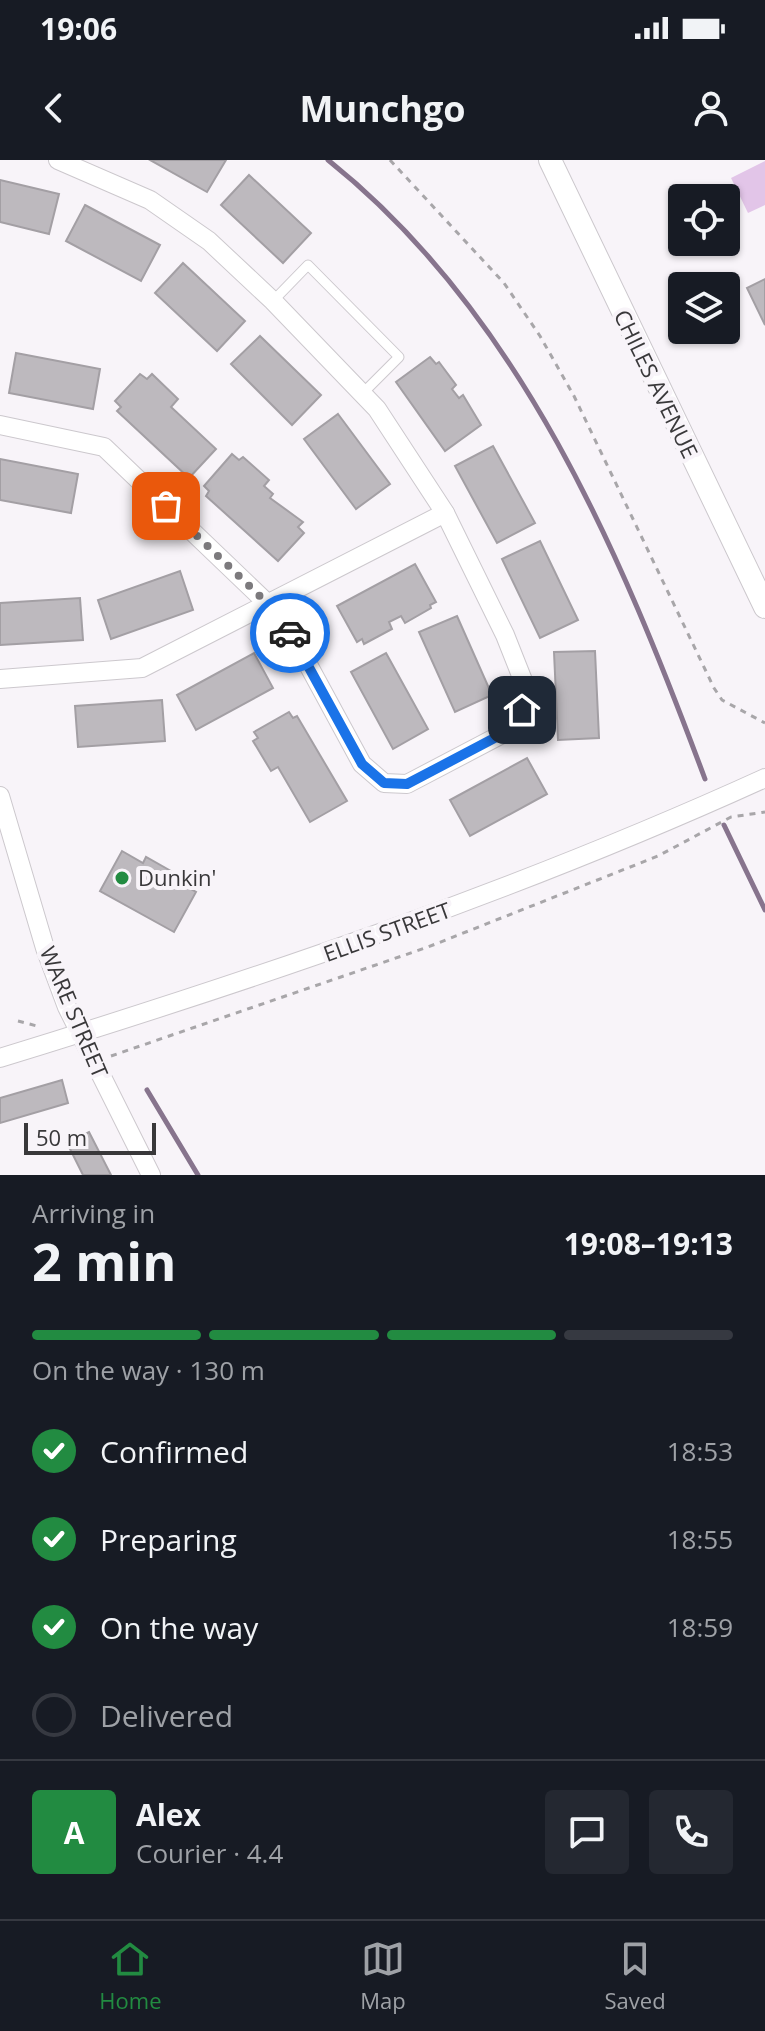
<!DOCTYPE html>
<meta charset="utf-8">
<style>
body{margin:0;font-family:"Open Sans",sans-serif;background:#242831;color:#f1f3f6;height:100vh;display:flex;flex-direction:column;font-size:30px;white-space:nowrap}
*{box-sizing:border-box;margin:0}
p{font-size:26px;color:#9ea1a6}
.icon{flex:none;width:44px;height:44px;fill:none;stroke:currentColor;stroke-width:2;stroke-linecap:round;stroke-linejoin:round}
.map{position:relative;height:1015px;overflow:hidden}
.sheet{display:flex;flex-direction:column;background:#171b24;flex:1}
.sheet>*{flex:none}
.controls{position:absolute;left:668px;top:24px;display:grid;gap:16px}
.controls a{display:grid;place-items:center;width:72px;height:72px;border-radius:8px;background:#171b24;box-shadow:0 2px 6px #0004;font-size:40px}
.scale{position:absolute;left:24px;bottom:20px;width:132px;box-sizing:border-box;padding-left:8px;border:4px solid #39383a;border-top:0;font-size:22px;line-height:28px;white-space:nowrap;color:#39383a;-webkit-text-stroke:6px #f8f4f9;paint-order:stroke}
.pin{position:absolute;display:grid;place-items:center;width:68px;height:68px;color:#fff;margin:-34px;border-radius:16px;box-shadow:0 4px 12px #0006}
.courier{position:absolute;display:grid;place-items:center;width:80px;height:80px;margin:-40px;border:6px solid #1a73e8;border-radius:50%;background:#fff;color:#222;box-shadow:0 2px 10px #0007}
.headline em{font-style:normal;font-weight:700}
.headline div{display:flex;flex-direction:column-reverse}
.headline{display:flex;align-items:center;justify-content:space-between;height:136px;padding:0 32px}
h1{font-size:52px;font-weight:700;line-height:60px}
.bar{display:grid;grid-template-columns:repeat(4,1fr);gap:12px 8px;align-content:center;height:96px;padding:0 32px}
.bar i{height:10px;border-radius:6px;background:#363941}
.bar .current{background:#228b41}
.bar p{grid-column:span 4}
.line{display:flex;align-items:center;gap:20px;padding:0 32px;border-top:2px solid #363941}
.line div{flex:1}
.round{display:grid;place-items:center;flex:none;width:84px;height:84px;border-radius:8px;background:#242831}
ol{padding:0 32px;list-style:none}
li{display:flex;align-items:center;gap:24px;height:88px}
li p{margin-inline-start:auto}
li .icon{padding:8px;border-radius:50%;background:#228b41;color:#fff;stroke-width:4}
li:last-child{color:#9ea1a6}
li i{width:44px;height:44px;border:4px solid #363941;border-radius:50%}
.status{display:flex;justify-content:space-between;align-items:center;height:56px;padding:0 40px;background:#171b24;direction:ltr}
.status svg{height:22px;fill:currentColor}
header{display:flex;justify-content:space-between;align-items:center;height:104px;padding:0 32px;background:#171b24;font-size:36px;font-weight:700}
.menu{display:flex;justify-content:space-around;align-items:center;height:112px;border-top:2px solid #363941;background:#171b24;font-size:22px;color:#9ea1a6}
.menu a{display:grid;justify-items:center;gap:4px}
.menu .current{color:#228b41}
.map>svg:first-child{display:block}
.green{fill:#e2c5e8}
.lines{fill:none;stroke-linecap:round;stroke-linejoin:round}
.stream{stroke:#87748d;stroke-width:5}
.building{fill:#bdb9be;stroke:#a39fa4;stroke-width:2}
.service-casing{stroke:#ccc8cd;stroke-width:11}
.minor-casing{stroke:#ccc8cd;stroke-width:20}
.tertiary-casing{stroke:#ccc8cd;stroke-width:24}
.path{stroke:#a8a6a9;stroke-width:3;stroke-dasharray:6 6;stroke-linecap:butt}
.service{stroke:#fff;stroke-width:9}
.minor{stroke:#fff;stroke-width:18}
.tertiary{stroke:#fff;stroke-width:22}
.done{stroke:#7c7a7d;stroke-width:8;stroke-dasharray:0 14.4}
.route{stroke:#1a73e8;stroke-width:10}
.poi-dot{fill:#228b41;stroke:#f8f4f9;stroke-width:3}
.labels{text-anchor:middle;stroke-width:8;stroke-linejoin:round;paint-order:stroke}
.street-label{font-size:22px;fill:#39383a;stroke:#f8f4f9}
.poi-label{font-size:22px;fill:#39383a;stroke:#f8f4f9;text-anchor:start}
</style>
<div class="status"><b>19:06</b><svg viewBox="0 0 49 12"><path d="M0 12V9h3v3zM5 12V6h3v6zM10 12V3h3v9zM15 12V0h3v12zM26 1h20v11H26zM47 4h2v5h-2z"/></svg></div>
<header><svg class="icon" aria-label="back" viewBox="0 0 24 24"><path d="M15 5l-7 7 7 7"/></svg>Munchgo<svg class="icon" aria-label="person" viewBox="0 0 24 24"><circle cx="12" cy="8" r="4"/><path d="M4 21q1-7 8-7t8 7"/></svg></header>
<div class="map">
<svg width="765" height="1015" viewBox="0 0 765 1015">
<rect width="100%" height="100%" fill="#f8f4f9"/>
<path class="green" d="M765 1V45L748 53 731 18Z"/>
<g class="lines">
<g class="stream">
<path d="M328 0C521 154 621 394 705 619"/>
<path d="M724 665 765 750"/>
<path d="M147 930 198 1015"/>
</g>
</g>
<g class="building">
<path d="M150 0H226L207 32Z"/>
<path d="M249 15 311 73 283 103 221 45Z"/>
<path d="M0 20 59 34 49 74 0 62Z"/>
<path d="M85 45 160 85 141 121 66 81Z"/>
<path d="M183 103 245 161 217 191 155 133Z"/>
<path d="M765 119V165L747 128Z"/>
<path d="M260 176 321 235 292 265 231 204Z"/>
<path d="M16 193 100 209 93 249 9 233Z"/>
<path d="M430 197 436 204 439 202 456 225 452 229 459 238 463 235 481 265 445 291 396 222Z"/>
<path d="M140 214 147 219 152 214 178 239 171 247 216 289 189 318 117 251 121 247 115 241Z"/>
<path d="M338 254 390 324 356 349 304 279Z"/>
<path d="M493 286 535 363 497 383 455 306Z"/>
<path d="M232 294 239 300 243 297 269 320 264 326 273 334 270 338 303 362 298 367 304 373 278 401 206 336 209 331 204 326Z"/>
<path d="M0 299 78 314 71 353 0 340Z"/>
<path d="M540 381 578 460 540 478 502 399Z"/>
<path d="M415 404 436 442 430 445 431 448 405 463 401 456 389 462 392 469 364 484 362 479 357 482 337 446Z"/>
<path d="M180 411 193 450 111 479 98 440Z"/>
<path d="M80 438 83 480 0 485V443Z"/>
<path d="M457 456 492 535 455 552 419 472Z"/>
<path d="M595 491 599 578 558 580 554 492Z"/>
<path d="M254 493 273 528 196 570 177 535Z"/>
<path d="M386 493 428 569 393 589 351 512Z"/>
<path d="M162 540 165 581 78 587 75 546Z"/>
<path d="M289 552 293 558 297 556 347 641 310 662 278 607 271 611 253 581 258 578 254 572Z"/>
<path d="M527 598 547 634 470 676 450 640Z"/>
<path d="M122 691 143 703 146 697 171 711 168 716 196 732 174 772 100 731Z"/>
<path d="M62 920 68 943 0 963V938Z"/>
<path d="M89 972 111 1015H83L67 983Z"/>
</g>
<g class="lines">
<defs>
<path id="service" d="M273 141 308 105 399 197 362 234"/>
<g id="minor">
<path d="M0 265 104 287 268 444 292 475 362 604 384 623 407 624 508 571 522 550 524 523 505 475 445 353 377 249 273 141 209 81 150 40 58 0"/>
<path d="M0 519 142 508 445 353"/>
<path d="M0 636 45 788 67 847 151 1015"/>
<path d="M0 898C260 818 517 731 765 618"/>
</g>
<path id="tertiary" d="M550 0 765 447"/>
</defs>
<use href="#service" class="service-casing"/>
<use href="#minor" class="minor-casing"/>
<use href="#tertiary" class="tertiary-casing"/>
<g class="path">
<path d="M390 0 504 123 540 176 574 236 714 528 722 540 765 563"/>
<path d="M18 861 37 866"/>
<path d="M111 896 428 787 658 696 731 657 765 652"/>
</g>
<use href="#service" class="service"/>
<use href="#minor" class="minor"/>
<use href="#tertiary" class="tertiary"/>
</g>
<g class="lines">
<path class="done" d="M166 346 268 444 290 473"/>
<path class="route" d="M290 473 362 604 384 623 407 624 508 571 522 550"/>
</g>
<circle class="poi-dot" cx="122" cy="718" r="8"/>
<g class="labels">
<g class="street-label">
<text transform="translate(656 224) rotate(64)" y="8">CHILES AVENUE</text>
<text transform="translate(387 772) rotate(-20)" y="8">ELLIS STREET</text>
<text transform="translate(74 852) rotate(67)" y="8">WARE STREET</text>
</g>
<g class="poi-label">
<text x="138" y="726">Dunkin'</text>
</g>
</g>
</svg>
<div class="controls">
<a><svg class="icon" aria-label="locate" viewBox="0 0 24 24"><circle cx="12" cy="12" r="6"/><path d="M12 2v4M12 18v4M2 12h4M18 12h4"/></svg></a>
<a><svg class="icon" aria-label="layers" viewBox="0 0 24 24"><path d="M12 4l9 5-9 5-9-5zM3 14l9 5 9-5"/></svg></a>
</div>
<div class="scale">50 m</div>
<div class="pin" style="left:166px;top:346px;background:#ea580c"><svg class="icon" aria-label="bag" viewBox="0 0 24 24"><path d="M5 8h14l-1 12H6zM9 8a3 3 0 0 1 6 0"/></svg></div>
<div class="pin" style="left:522px;top:550px;background:#1f2937"><svg class="icon" aria-label="home" viewBox="0 0 24 24"><path d="M3 11l9-7 9 7M6 9v11h12V9"/></svg></div>
<div class="courier" style="left:290px;top:473px"><svg class="icon" aria-label="car" viewBox="0 0 24 24"><path d="M5 17H2v-5l4-1 3-4h7l3 4 3 1v5h-3M9 17h6M6 11h13"/><circle cx="7" cy="17" r="2"/><circle cx="17" cy="17" r="2"/></svg></div>
</div>
<section class="sheet">
<div class="headline"><div><h1>2 min</h1><p>Arriving in</p></div><em>19:08–19:13</em></div>
<div class="bar"><i class="current"></i><i class="current"></i><i class="current"></i><i></i><p>On the way · 130 m</p></div>
<ol>
<li><svg class="icon" aria-label="check" viewBox="0 0 24 24"><path d="M5 12l5 5 9-10"/></svg>Confirmed<p>18:53</p></li>
<li><svg class="icon" aria-label="check" viewBox="0 0 24 24"><path d="M5 12l5 5 9-10"/></svg>Preparing<p>18:55</p></li>
<li><svg class="icon" aria-label="check" viewBox="0 0 24 24"><path d="M5 12l5 5 9-10"/></svg>On the way<p>18:59</p></li>
<li><i></i>Delivered</li>
</ol>
<div class="line" style="height:144px"><b class="round" style="background:#228b41;color:#fff">A</b><div><b>Alex</b><p>Courier · 4.4</p></div><a class="round"><svg class="icon" aria-label="chat" viewBox="0 0 24 24"><path d="M4 5h16v11H9l-5 4z"/></svg></a><a class="round"><svg class="icon" aria-label="phone" viewBox="0 0 24 24"><path d="M5 4h4l2 5-3 2q2 4 5 5l2-3 5 2v4C11 20 4 13 5 4z"/></svg></a></div>
</section>
<nav class="menu">
<a class="current"><svg class="icon" aria-label="home" viewBox="0 0 24 24"><path d="M3 11l9-7 9 7M6 9v11h12V9"/></svg>Home</a>
<a><svg class="icon" aria-label="map" viewBox="0 0 24 24"><path d="M3 6l6-2 6 2 6-2v14l-6 2-6-2-6 2zM9 4v14M15 6v14"/></svg>Map</a>
<a><svg class="icon" aria-label="saved" viewBox="0 0 24 24"><path d="M7 4h10v16l-5-4-5 4z"/></svg>Saved</a>
</nav>
